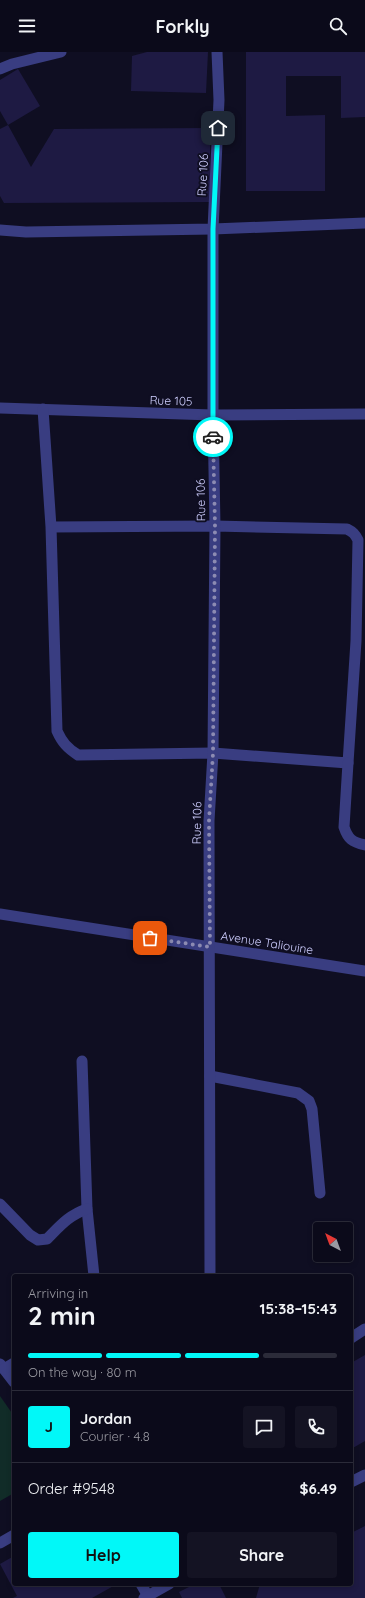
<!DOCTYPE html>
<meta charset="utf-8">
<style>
body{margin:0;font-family:Quicksand,sans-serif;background:#141323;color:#f1f3f6;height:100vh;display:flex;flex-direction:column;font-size:15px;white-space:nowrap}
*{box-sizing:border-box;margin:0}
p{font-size:13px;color:#9a9aa2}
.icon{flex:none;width:22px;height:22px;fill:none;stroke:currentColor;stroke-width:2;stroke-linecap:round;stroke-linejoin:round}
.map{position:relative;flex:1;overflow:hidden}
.drawer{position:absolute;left:12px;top:1222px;width:341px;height:312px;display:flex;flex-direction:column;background:#0b0a1a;border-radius:4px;box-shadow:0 2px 6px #0003,0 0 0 1px #2b2b39}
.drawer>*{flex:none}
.needle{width:26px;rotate:319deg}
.tools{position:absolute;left:313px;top:1170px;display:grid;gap:8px}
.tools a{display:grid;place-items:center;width:40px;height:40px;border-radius:4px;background:#0b0a1a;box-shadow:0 2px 6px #0003,0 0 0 1px #2b2b39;font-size:20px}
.pin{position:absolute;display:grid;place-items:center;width:34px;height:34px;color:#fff;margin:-17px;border-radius:8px;box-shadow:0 2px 6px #0006}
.courier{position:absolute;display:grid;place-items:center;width:40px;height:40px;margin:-20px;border:3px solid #01f8f8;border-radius:50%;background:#fff;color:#222;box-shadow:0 1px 5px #0007}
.head em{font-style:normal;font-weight:800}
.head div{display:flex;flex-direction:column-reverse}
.head{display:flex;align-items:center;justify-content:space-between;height:68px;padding:0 16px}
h1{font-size:26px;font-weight:800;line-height:30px}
.bar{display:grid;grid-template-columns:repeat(4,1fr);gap:6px 4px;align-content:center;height:48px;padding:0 16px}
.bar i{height:5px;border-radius:3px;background:#2b2b39}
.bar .on{background:#01f8f8}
.bar p{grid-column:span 4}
.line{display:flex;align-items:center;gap:10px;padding:0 16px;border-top:1px solid #2b2b39}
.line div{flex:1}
.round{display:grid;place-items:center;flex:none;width:42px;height:42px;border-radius:4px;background:#141323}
.cta{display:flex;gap:8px;margin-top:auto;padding:8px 16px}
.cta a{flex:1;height:46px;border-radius:4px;background:#01f8f8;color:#111;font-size:16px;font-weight:800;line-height:46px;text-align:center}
.cta a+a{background:#141323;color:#f1f3f6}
header{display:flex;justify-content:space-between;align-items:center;height:52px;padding:0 16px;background:#0b0a1a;font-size:18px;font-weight:800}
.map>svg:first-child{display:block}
.green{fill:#112c28}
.building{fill:#1e1a43}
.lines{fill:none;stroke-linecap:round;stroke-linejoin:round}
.minor{stroke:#393d81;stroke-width:11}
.done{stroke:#8c8bb2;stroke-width:4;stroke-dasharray:0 7.2}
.route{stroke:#01f8f8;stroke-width:5}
.labels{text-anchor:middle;stroke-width:4;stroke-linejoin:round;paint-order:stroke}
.street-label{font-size:12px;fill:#cfcfff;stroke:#0f0e22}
</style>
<header><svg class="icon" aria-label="menu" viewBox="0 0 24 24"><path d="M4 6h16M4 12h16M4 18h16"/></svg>Forkly<svg class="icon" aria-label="search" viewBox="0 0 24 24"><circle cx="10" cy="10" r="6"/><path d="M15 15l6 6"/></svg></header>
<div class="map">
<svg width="365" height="1546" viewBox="0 0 365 1546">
<rect width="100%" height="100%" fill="#0f0e22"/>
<path class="green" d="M0 1344 14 1364V1441L0 1449Z"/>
<g class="building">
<path d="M147 0H208L206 41 131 39 132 4Z"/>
<path d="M246 0H365V65L341 66V24H286V64L325 63V139H246Z"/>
<path d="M18 17 40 54 8 73 0 59V28Z"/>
<path d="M8 73 31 115 54 77 210 76V150L4 151 0 144V77Z"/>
<path d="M365 1303V1389L351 1397V1311Z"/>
<path d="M365 1474V1546H256L260 1532H351V1481Z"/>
<path d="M14 1504V1532H117L92 1546H13L17 1544 0 1512Z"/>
<path d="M195 1532H219L226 1546H182L179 1540Z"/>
</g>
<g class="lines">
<g class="minor">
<path d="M0 17 12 12 61 0"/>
<path d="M0 178 26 180 213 177 365 171"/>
<path d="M0 356 213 363 365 362"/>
<path d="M43 357 51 475 57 679C62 690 67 696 78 703L213 701 348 711 356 589 358 488C355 482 353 480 347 477L215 474 51 475"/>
<path d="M348 711 344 775C348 787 352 790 365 793"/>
<path d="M0 862 365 919"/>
<path d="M82 1009 87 1157 94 1224"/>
<path d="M210 1024 298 1041 309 1049 312 1057 320 1141"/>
<path d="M0 1152 30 1183 38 1188 47 1187C60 1174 69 1163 87 1157"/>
<path d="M210 1224 209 769 213 701 215 474 213 363V177L219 48 217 0"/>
<path d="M351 1286 365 1277"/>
<path d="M0 1312 14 1330"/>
<path d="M4 1317 14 1311"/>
<path d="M351 1430 365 1423"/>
<path d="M0 1491 14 1483"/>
<path d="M141 1532 149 1546"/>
<path d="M144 1546 169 1532"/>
</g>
</g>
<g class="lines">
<path class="done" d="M150 886 210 895 209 769 213 701 215 474 213 385"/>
<path class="route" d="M213 385V177L218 76"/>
</g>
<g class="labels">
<g class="street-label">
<text transform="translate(203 123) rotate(-87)" y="4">Rue 106</text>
<text transform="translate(171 349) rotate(2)" y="4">Rue 105</text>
<text transform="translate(201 448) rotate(-91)" y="4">Rue 106</text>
<text transform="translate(197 771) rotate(-89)" y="4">Rue 106</text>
<text transform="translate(267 891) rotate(9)" y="4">Avenue Taliouine</text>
</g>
</g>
</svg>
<div class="tools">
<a><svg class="needle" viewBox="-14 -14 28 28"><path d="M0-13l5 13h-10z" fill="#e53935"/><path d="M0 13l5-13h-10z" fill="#9a9aa2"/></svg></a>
</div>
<div class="pin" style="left:150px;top:886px;background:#ea580c"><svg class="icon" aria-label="bag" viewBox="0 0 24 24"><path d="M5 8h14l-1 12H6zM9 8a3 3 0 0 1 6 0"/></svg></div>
<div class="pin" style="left:218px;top:76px;background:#1f2937"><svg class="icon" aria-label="home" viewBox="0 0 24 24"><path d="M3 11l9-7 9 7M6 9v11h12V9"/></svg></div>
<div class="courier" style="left:213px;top:385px"><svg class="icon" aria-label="car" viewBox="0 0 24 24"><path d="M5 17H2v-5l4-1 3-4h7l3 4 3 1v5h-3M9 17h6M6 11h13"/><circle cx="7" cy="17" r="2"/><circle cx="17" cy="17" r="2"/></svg></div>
<section class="drawer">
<div class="head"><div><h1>2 min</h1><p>Arriving in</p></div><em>15:38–15:43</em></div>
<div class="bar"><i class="on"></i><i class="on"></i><i class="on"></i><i></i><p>On the way · 80 m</p></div>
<div class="line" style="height:72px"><b class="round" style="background:#01f8f8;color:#111">J</b><div><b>Jordan</b><p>Courier · 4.8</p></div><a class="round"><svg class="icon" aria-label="chat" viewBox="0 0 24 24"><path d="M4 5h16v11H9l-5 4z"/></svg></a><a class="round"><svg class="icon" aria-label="phone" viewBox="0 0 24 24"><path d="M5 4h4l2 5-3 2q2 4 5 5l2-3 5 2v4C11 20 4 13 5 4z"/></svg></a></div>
<div class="line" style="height:52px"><div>Order #9548</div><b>$6.49</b></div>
<div class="cta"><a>Help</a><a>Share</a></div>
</section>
</div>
